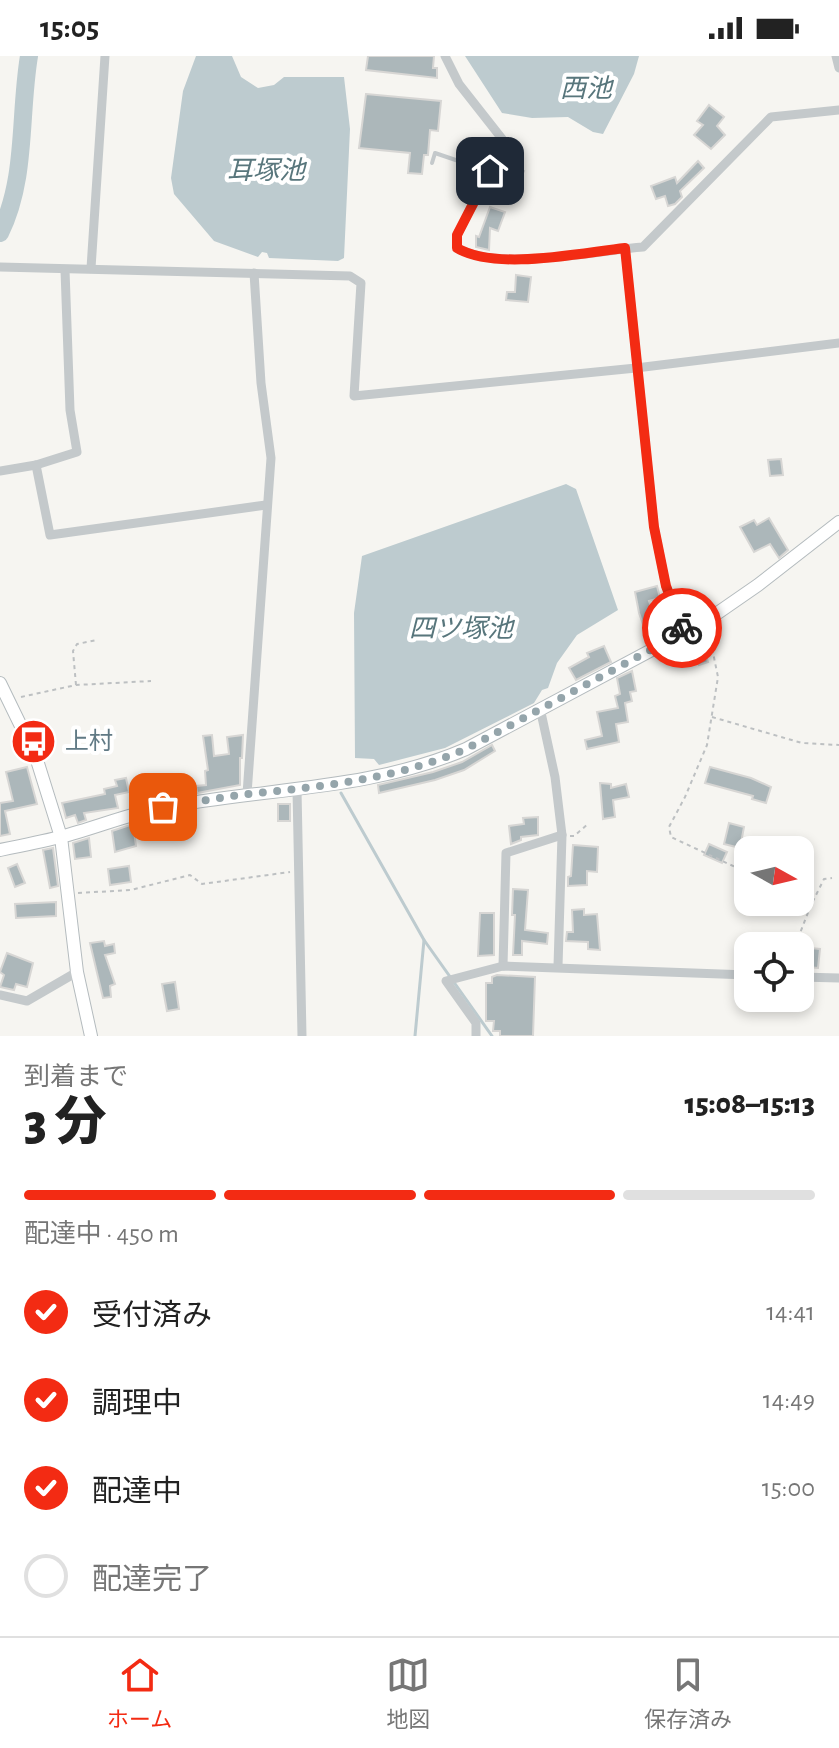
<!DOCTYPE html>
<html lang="ja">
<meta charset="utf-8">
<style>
body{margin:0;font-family:"Alegreya Sans","Noto Sans JP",sans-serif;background:#f2f2f2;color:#222;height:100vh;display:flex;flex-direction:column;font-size:30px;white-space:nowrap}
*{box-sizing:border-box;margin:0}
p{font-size:26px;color:#767676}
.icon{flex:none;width:44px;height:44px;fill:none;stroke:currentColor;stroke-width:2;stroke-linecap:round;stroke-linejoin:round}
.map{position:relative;height:980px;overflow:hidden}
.drawer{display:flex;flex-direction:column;background:#fff;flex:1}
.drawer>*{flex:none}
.needle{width:52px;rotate:98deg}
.buttons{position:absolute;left:734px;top:780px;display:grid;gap:16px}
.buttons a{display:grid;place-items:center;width:80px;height:80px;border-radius:16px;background:#fff;box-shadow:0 4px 12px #0003;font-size:40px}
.pin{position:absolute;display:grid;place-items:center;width:68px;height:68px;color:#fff;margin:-34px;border-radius:16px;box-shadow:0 4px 12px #0006}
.courier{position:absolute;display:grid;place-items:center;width:80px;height:80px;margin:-40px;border:6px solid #f32b13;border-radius:50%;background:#fff;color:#222;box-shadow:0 2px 10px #0007}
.summary em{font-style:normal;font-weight:800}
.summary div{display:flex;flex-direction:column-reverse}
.summary{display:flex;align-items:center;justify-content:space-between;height:136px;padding:0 24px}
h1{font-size:52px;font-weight:800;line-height:60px}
.bar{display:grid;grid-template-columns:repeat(4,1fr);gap:12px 8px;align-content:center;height:96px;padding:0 24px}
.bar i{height:10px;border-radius:6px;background:#e0e0e0}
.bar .active{background:#f32b13}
.bar p{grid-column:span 4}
ol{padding:0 24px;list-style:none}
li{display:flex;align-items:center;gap:24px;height:88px}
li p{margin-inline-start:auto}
li .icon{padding:8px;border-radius:50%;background:#f32b13;color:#fff;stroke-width:4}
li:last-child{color:#767676}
li i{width:44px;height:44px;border:4px solid #e0e0e0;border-radius:50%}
.status{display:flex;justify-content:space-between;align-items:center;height:56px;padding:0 40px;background:#fff;direction:ltr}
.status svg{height:22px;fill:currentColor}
.tab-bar{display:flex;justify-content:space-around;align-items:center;height:112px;border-top:2px solid #e0e0e0;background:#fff;font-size:22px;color:#767676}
.tab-bar a{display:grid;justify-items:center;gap:4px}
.tab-bar .active{color:#f32b13}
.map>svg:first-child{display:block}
.water{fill:#bdcbcf}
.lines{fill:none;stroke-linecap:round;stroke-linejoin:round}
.stream{stroke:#bdcbcf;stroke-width:3}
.river{stroke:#bdcbcf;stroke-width:18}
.building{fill:#acb7ba;stroke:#d7d6d4;stroke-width:2}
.secondary-casing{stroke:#b4bbbe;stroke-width:14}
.path{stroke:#bdc0c2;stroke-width:2;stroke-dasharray:4 4;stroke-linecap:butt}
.lane{stroke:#c4c9cb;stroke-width:4}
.street{stroke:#c4c9cb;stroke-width:9}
.secondary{stroke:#fff;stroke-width:12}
.done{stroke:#95a5ab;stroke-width:8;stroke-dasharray:0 14.4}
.route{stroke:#f32b13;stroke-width:10}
.labels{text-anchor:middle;stroke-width:8;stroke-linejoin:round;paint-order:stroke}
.poi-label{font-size:24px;fill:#617a85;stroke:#fff;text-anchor:start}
.water-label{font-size:26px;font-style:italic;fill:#58767c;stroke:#fff}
</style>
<div class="status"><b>15:05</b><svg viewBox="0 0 49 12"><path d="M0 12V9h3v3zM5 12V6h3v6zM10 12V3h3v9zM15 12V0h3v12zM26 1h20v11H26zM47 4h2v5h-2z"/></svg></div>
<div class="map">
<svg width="839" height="980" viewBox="0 0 839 980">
<rect width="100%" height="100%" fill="#f6f5f1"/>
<g class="water">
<path d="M196 0H232L241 21 258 32 274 29 284 21H344L350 73 344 202 338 205 269 202 267 197 262 196 258 201 214 185 174 138 171 122 183 35Z"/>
<path d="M465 0H639L634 18 603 78 593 76 568 61 532 62 502 57Z"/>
<path d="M566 428 576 433 618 554 577 579 557 607 548 632 542 634 534 647 445 692 379 709 374 703 355 702 354 557 362 500Z"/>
</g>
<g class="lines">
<g class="stream">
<path d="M341 737 424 884 492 980"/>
<path d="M415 980 424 884"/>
</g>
<path class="river" d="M0 177C27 122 19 60 29 0"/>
</g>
<g class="building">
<path d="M368 0H434L433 12H437V22L366 14Z"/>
<path d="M366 38 441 45 438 75 430 74 428 99H424L422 118 408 117 410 97 359 92Z"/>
<path d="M709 49 724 61 717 70 725 79 711 93 694 79 703 69 697 65Z"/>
<path d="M467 82 480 86 474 105 460 100Z"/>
<path d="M698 105 704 112 680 135 682 141 675 148 668 150 665 140 656 143 651 130 675 121 677 127Z"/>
<path d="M509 108 524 115 513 137 498 130Z"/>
<path d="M490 151 505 156 498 175 490 172 489 194 476 191V180L479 181Z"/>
<path d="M516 219 531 221 528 246 506 244 507 236H515Z"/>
<path d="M781 403 783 419 770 420 768 404Z"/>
<path d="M769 462 788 494 779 502 770 488 754 496 740 471 754 464 757 469Z"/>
<path d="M657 530 660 542 649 545 655 563 660 561 666 576 649 585 639 557 635 536Z"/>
<path d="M701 583 708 606 699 609 692 586Z"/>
<path d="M604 590 611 606 576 624 569 612 589 601 587 597Z"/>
<path d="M632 615 636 635 630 636 632 645 625 647 628 666 616 668 619 686 587 693 585 684 602 680 597 656 618 652 615 640 620 638 617 622Z"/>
<path d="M212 679 214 700 229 698 227 681 243 679 242 702H240V729L197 737 196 730 206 729 205 715 208 714 203 680Z"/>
<path d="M492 689 495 695 464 714 435 724 379 737 378 729 433 716 462 706Z"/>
<path d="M27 711 37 748 5 755 10 778 0 780V747L13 745 6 716Z"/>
<path d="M710 711 751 722 771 731 766 747 752 743 753 740 705 727Z"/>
<path d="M126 722 129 736 115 739 118 752 84 757 86 764 78 767 75 759 66 762 62 747 105 738 104 733 117 730 115 724Z"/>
<path d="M155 722 159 743 134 746 133 736 145 734 143 724Z"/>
<path d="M600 727 611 728V732L626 728 629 741 613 744 615 761 603 763Z"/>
<rect x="278" y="748" width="12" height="17"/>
<path d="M538 761V779L521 781V784L511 788 509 770 524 768 523 762Z"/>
<path d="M729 767 744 771 740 792 724 788Z"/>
<path d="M133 768 136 790 115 796 112 775Z"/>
<path d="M89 782 91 801 75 803 73 787Z"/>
<path d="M709 788 727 796 722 807 704 799Z"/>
<path d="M573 789 598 791 597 816 587 815V829L568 830V821L571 820Z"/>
<path d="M53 792 58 830 50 832 43 794Z"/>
<path d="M17 808 25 827 15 831 8 812Z"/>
<path d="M129 810 131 826 110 829 108 813Z"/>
<path d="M513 833 528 834 525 874 548 877 547 888 522 885V899H513L515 859H512Z"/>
<path d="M56 846V860L16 862 15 848Z"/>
<path d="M584 853V859L597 858 600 894 588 893V886L566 885 567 876H573L572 854Z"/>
<path d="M480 857H494V899L478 900Z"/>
<path d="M104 885 105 890 114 888 115 897 105 899 115 928 110 930 111 941 103 942 90 887Z"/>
<path d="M810 892 820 893 818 912 808 911Z"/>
<path d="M7 897 33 907 27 931 16 928 14 934 0 931 4 919 0 916Z"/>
<path d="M497 919 535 921 533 980H500V975H493L494 965H486V927H492V921Z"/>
<path d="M175 926 179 953 167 955 162 928Z"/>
</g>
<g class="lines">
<defs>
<g id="secondary">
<path d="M0 627 36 701 61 781 77 916 91 980"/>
<path d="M0 794C20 790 40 786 60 781 96 772 130 757 166 751 267 732 371 734 466 693L706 565 758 529 839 466"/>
</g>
</defs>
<use href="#secondary" class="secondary-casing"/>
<g class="path">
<path d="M709 577 718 621 707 689 685 741 669 771 671 781 748 817"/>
<path d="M76 629 73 595 77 588 97 584"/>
<path d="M21 641 76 629 151 625"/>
<path d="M712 661 802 687 839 689"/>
<path d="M570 780H574L588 768"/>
<path d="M78 837 131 834 190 819 202 828 290 816"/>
<path d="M809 853 824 823 832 822"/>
<path d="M795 890 809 854 798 846"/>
</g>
<path class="lane" d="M432 107 435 97 488 115"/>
<g class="street">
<path d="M445 0 459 28 503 84 490 115 457 179V192C498 216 594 195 643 191L771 61 839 54"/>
<path d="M836 0 839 12"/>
<path d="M625 192 654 471 666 530 684 576"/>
<path d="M0 211 350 220 361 227 354 340 636 312 839 287"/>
<path d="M91 212 105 0"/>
<path d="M36 409 50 479 266 449"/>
<path d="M0 415 36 409 77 396 70 354 65 214"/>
<path d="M540 652 555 721 562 779 558 910"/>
<path d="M297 734 302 980"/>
<path d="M247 738 271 402 261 327 254 217"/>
<path d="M503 910 506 797 562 779"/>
<path d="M800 921 839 922"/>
<path d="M0 939 27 945 77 916"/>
<path d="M476 980V967L446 925 503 910 748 919"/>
</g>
<use href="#secondary" class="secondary"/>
</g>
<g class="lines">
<path class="done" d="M163 751C192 747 221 741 249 738 324 730 397 723 466 693L684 576 682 572"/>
<path class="route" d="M490 115 457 179V192C496 215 579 197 625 192L654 471 666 530 682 572"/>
</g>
<defs>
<symbol id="bus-disc" viewBox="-11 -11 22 22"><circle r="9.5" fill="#f32b13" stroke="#fff"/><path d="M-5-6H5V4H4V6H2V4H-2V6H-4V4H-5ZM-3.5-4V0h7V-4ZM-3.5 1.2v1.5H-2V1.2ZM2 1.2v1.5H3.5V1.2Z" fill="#fff"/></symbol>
</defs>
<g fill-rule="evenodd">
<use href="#bus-disc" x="8" y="660" width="51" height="51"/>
</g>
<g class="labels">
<g class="poi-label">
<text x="65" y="693">上村</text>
</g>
<g class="water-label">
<text x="586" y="41">西池</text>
<text x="266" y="123">耳塚池</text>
<text x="461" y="581">四ツ塚池</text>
</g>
</g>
</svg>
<div class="buttons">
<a><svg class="needle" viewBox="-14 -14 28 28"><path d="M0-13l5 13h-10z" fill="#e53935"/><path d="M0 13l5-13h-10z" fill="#767676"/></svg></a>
<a><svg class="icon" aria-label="locate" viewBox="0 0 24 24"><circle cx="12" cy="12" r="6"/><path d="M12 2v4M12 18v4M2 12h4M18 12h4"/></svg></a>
</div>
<div class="pin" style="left:163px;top:751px;background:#ea580c"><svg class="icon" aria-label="bag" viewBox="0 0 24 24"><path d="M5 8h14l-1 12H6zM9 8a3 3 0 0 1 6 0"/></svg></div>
<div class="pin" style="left:490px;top:115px;background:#1f2937"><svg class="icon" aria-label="home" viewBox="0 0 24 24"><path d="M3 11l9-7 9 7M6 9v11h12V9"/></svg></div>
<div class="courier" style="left:682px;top:572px"><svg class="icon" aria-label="bike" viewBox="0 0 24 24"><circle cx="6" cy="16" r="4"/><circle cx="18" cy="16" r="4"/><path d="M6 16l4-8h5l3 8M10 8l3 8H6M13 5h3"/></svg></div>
</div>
<section class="drawer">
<div class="summary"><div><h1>3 分</h1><p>到着まで</p></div><em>15:08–15:13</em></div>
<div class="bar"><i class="active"></i><i class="active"></i><i class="active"></i><i></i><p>配達中 · 450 m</p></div>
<ol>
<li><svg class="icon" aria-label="check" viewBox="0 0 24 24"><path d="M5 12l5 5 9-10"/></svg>受付済み<p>14:41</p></li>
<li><svg class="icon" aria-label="check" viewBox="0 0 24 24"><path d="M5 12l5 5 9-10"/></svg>調理中<p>14:49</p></li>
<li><svg class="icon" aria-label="check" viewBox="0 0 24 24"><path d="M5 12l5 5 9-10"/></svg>配達中<p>15:00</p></li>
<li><i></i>配達完了</li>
</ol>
</section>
<nav class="tab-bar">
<a class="active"><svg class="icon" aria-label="home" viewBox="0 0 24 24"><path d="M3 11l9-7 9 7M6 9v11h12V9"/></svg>ホーム</a>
<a><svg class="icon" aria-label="map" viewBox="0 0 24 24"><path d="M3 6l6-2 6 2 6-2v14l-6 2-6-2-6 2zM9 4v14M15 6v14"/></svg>地図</a>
<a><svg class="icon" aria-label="saved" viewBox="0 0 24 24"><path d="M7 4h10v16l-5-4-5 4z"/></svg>保存済み</a>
</nav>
